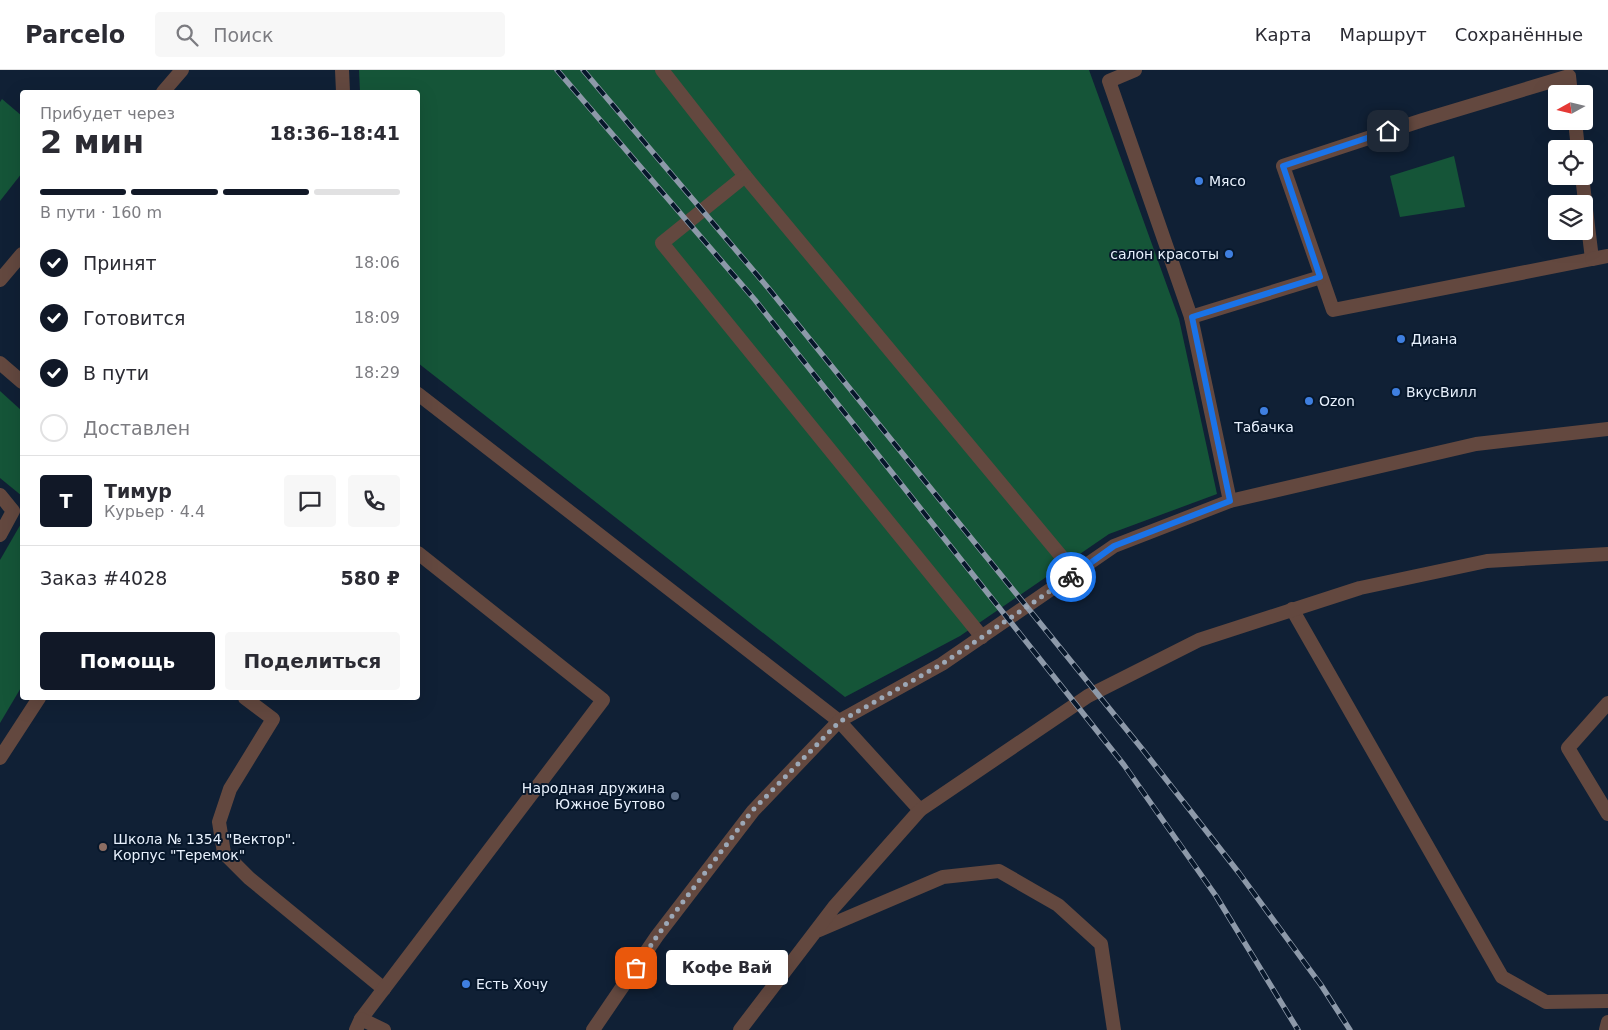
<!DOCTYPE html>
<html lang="ru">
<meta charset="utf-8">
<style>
body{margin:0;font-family:"DejaVu Sans",sans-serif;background:#f7f7f7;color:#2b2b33;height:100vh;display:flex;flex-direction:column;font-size:19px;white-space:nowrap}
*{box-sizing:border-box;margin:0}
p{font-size:16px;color:#7c7c81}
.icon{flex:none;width:28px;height:28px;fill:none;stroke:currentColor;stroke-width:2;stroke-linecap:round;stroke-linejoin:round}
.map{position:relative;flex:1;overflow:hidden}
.sheet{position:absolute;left:20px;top:20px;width:400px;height:610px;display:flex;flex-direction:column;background:#fff;border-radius:5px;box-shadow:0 5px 20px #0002}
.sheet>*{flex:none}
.needle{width:32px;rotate:262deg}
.fabs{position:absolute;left:1548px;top:15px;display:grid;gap:10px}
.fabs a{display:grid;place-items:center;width:45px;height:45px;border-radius:5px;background:#fff;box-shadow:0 5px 20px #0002;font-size:25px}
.pin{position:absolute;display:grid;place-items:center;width:42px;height:42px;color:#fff;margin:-21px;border-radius:10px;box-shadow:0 2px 8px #0006}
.courier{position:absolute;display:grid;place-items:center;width:50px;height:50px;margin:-25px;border:4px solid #1a73e8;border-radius:50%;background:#fff;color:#222;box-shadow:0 1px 6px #0007}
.bubble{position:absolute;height:35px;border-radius:5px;background:#fff;box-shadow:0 5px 20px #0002;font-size:16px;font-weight:700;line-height:35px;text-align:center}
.summary em{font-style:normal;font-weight:700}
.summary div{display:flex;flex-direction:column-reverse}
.summary{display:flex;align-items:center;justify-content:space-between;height:85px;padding:0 20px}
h1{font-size:32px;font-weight:700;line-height:38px}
.bar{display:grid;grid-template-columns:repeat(4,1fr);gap:8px 5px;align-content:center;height:60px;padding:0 20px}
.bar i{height:6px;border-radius:4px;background:#e1e1e2}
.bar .selected{background:#111827}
.bar p{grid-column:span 4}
.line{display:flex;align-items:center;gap:12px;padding:0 20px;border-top:1px solid #e1e1e2}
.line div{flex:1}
.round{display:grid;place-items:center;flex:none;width:52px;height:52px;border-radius:5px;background:#f7f7f7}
ol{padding:0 20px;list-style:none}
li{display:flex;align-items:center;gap:15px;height:55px}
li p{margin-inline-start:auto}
li .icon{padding:5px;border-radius:50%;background:#111827;color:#fff;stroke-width:4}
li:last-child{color:#7c7c81}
li i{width:28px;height:28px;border:2px solid #e1e1e2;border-radius:50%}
.cta{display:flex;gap:10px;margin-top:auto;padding:10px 20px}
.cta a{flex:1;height:58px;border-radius:5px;background:#111827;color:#fff;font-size:20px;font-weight:700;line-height:58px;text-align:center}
.cta a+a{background:#f7f7f7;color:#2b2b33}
header{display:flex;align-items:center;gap:30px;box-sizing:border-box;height:70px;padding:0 25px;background:#fff;border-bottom:1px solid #e1e1e2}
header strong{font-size:24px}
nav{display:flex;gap:28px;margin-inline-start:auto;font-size:18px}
.search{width:350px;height:45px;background:#f7f7f7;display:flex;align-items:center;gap:12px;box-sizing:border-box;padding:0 18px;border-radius:5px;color:#7c7c81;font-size:19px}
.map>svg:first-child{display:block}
.green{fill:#155538}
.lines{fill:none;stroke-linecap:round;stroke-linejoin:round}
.service{stroke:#63483f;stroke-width:14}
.rail-casing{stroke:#8d99a9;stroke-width:5.5}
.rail{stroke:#07172b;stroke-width:4;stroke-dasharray:11;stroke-linecap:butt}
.done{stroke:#9ca8b7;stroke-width:5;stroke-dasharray:0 9}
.route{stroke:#1a73e8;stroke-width:6}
.shop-dot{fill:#3f7fe0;stroke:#07172b;stroke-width:2}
.service-dot{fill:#5c6f8a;stroke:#07172b;stroke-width:2}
.education-dot{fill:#8d6e63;stroke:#07172b;stroke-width:2}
.labels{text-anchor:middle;stroke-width:4;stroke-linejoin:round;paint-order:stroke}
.poi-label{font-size:14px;fill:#e8f1fd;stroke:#07172b;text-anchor:start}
</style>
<header>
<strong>Parcelo</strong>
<div class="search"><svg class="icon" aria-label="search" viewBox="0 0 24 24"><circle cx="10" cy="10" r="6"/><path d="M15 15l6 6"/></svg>Поиск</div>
<nav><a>Карта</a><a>Маршрут</a><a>Сохранённые</a></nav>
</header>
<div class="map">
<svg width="1608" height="960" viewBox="0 0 1608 960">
<rect width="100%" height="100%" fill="#102035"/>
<g class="green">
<path d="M359 0H1089L1179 249 1217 424 1109 464 960 566 845 627 418 293V22H360Z"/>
<path d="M2 29 22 46V103L0 131V32Z"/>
<path d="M1454 86 1465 137 1400 147 1390 106Z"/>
<path d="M0 321 22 341V426L0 408Z"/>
<path d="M22 452V616L0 653V490Z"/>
</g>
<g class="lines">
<g class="service">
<path d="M342 0 343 22"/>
<path d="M662 0 745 106 1076 504"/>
<path d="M1135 0 1109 11 1191 247 1230 431"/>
<path d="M163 22 182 0"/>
<path d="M1571 24 1569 6 1423 50 1283 96 1333 240 1592 189 1582 106"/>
<path d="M1575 51 1578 79"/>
<path d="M745 106 662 173 982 567"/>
<path d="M1592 189 1608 186"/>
<path d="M0 210 22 184"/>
<path d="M1191 247 1321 207"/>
<path d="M0 293 22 312"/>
<path d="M418 324 839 651 920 740"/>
<path d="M0 425 13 441 0 465"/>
<path d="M1292 539 1502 907 1546 932 1608 931"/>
<path d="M245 628 273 649 230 719 219 752 224 783 249 808 384 919"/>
<path d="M1608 633 1568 678 1608 744"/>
<path d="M0 688 39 628"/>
<path d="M819 860 943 807 999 801 1058 835 1101 874 1114 960"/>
<path d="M361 949 603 630 418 483"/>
<path d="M356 960 361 949 384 960"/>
<path d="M593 960 657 866 753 741 839 651 942 594 1114 476 1230 431 1476 374 1608 359"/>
<path d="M740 960 834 837 920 740 1088 626 1199 570 1360 518 1487 491 1608 484"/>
<path d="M1606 960 1608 952"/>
</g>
<defs>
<g id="rail">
<path d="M557 0 755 230 1124 695 1216 826 1298 960"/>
<path d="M583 0 769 219 1143 680 1239 803 1321 915 1350 960"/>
</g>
</defs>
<use href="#rail" class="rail-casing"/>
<use href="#rail" class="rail"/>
</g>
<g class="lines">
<path class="done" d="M636 898 657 866 752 741 839 652 942 594 1071 507"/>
<path class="route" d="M1071 507 1114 476 1230 431 1192 247 1320 207 1283 96 1388 61"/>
</g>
<g class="shop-dot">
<circle cx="1199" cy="111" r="5"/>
<circle cx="1229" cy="184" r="5"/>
<circle cx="1401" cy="269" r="5"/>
<circle cx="1396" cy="322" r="5"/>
<circle cx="1309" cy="331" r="5"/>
<circle cx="1264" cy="341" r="5"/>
<circle cx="466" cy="914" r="5"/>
</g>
<circle class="service-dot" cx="675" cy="726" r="5"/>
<circle class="education-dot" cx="103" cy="777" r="5"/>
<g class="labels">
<g class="poi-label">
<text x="1209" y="116">Мясо</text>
<text x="1219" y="189" text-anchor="end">салон красоты</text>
<text x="1411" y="274">Диана</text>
<text x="1406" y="327">ВкусВилл</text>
<text x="1319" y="336">Ozon</text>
<text x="1264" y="362" text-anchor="middle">Табачка</text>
<text x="665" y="723" text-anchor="end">Народная дружина<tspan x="665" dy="16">Южное Бутово</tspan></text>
<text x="113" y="774">Школа № 1354 "Вектор".<tspan x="113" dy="16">Корпус "Теремок"</tspan></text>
<text x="476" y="919">Есть Хочу</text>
</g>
</g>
</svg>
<div class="fabs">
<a><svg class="needle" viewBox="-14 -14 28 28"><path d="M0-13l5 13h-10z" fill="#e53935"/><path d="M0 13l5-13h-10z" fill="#7c7c81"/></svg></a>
<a><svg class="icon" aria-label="locate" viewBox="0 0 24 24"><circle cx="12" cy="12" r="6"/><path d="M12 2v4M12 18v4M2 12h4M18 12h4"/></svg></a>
<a><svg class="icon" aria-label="layers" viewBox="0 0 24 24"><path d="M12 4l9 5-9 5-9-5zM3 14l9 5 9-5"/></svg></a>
</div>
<div class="pin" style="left:636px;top:898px;background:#ea580c"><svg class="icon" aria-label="bag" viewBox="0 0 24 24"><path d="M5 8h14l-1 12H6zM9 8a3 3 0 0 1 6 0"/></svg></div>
<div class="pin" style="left:1388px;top:61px;background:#1f2937"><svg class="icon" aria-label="home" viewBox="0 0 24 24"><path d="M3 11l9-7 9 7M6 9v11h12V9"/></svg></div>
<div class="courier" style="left:1071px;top:507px"><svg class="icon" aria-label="bike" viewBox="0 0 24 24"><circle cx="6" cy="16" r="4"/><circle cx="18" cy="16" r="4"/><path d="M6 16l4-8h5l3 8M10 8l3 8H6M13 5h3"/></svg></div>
<div class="bubble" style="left:666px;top:880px;width:122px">Кофе Вай</div>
<section class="sheet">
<div class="summary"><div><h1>2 мин</h1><p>Прибудет через</p></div><em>18:36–18:41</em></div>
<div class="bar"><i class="selected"></i><i class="selected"></i><i class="selected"></i><i></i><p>В пути · 160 m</p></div>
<ol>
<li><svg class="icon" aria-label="check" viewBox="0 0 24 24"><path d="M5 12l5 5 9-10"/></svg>Принят<p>18:06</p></li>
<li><svg class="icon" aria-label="check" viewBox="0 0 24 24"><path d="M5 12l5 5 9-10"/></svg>Готовится<p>18:09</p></li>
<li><svg class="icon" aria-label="check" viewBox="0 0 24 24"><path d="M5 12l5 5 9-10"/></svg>В пути<p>18:29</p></li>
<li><i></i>Доставлен</li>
</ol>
<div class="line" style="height:90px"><b class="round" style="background:#111827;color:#fff">Т</b><div><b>Тимур</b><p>Курьер · 4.4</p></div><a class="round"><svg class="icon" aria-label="chat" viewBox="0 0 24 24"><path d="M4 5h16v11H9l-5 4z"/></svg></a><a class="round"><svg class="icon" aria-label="phone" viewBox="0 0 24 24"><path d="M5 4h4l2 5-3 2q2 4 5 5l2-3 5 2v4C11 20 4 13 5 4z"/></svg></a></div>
<div class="line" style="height:65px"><div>Заказ #4028</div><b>580 ₽</b></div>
<div class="cta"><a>Помощь</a><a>Поделиться</a></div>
</section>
</div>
